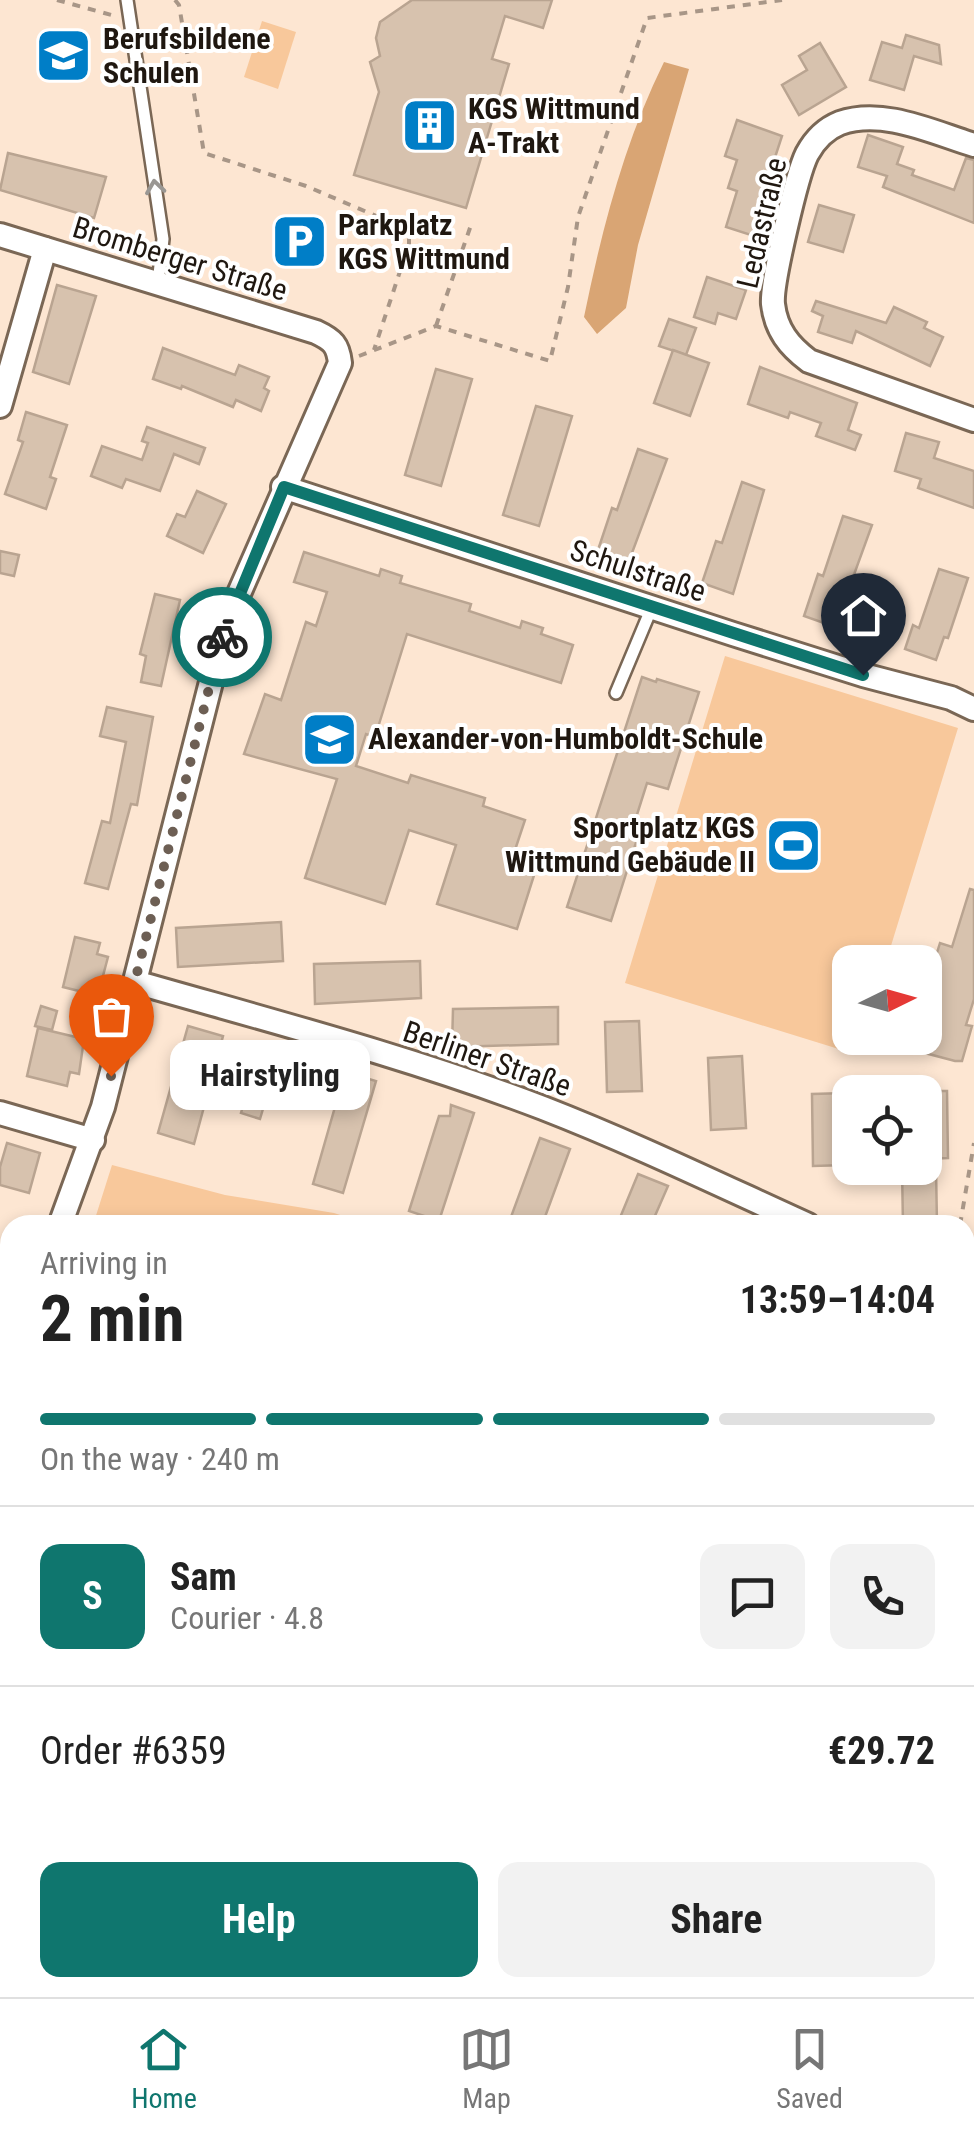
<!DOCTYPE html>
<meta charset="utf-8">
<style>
body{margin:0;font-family:"Roboto Condensed",sans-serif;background:#f2f2f2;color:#222;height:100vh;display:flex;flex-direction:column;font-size:38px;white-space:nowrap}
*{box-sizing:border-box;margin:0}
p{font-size:32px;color:#767676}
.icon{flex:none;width:55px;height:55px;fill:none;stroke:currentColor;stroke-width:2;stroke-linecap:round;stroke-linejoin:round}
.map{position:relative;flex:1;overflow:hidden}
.sheet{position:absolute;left:0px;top:1215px;width:975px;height:782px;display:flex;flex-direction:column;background:#fff;border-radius:30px 30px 0 0;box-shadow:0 5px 15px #0003}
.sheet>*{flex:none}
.needle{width:65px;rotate:85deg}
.controls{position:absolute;left:832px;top:945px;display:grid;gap:20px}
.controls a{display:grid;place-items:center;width:110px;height:110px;border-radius:20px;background:#fff;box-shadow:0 5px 15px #0003;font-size:50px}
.pin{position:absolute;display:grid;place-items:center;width:85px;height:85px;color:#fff;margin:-102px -42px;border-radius:50% 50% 50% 0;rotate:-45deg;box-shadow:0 0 10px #0007}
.pin .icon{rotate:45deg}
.courier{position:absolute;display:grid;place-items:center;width:100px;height:100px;margin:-50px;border:8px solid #0f766e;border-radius:50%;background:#fff;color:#222;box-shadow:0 2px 12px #0007}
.bubble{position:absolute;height:70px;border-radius:20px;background:#fff;box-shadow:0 5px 15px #0003;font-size:32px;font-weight:700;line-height:70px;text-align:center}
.summary em{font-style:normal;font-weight:700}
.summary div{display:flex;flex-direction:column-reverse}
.summary{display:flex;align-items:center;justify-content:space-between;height:170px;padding:0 40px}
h1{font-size:65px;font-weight:700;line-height:75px}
.bar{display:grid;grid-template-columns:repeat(4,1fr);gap:15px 10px;align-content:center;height:120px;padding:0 40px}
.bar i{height:12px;border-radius:8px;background:#e0e0e0}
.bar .active{background:#0f766e}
.bar p{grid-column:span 4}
.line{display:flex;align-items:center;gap:25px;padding:0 40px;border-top:2px solid #e0e0e0}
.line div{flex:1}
.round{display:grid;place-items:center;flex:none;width:105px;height:105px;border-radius:20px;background:#f2f2f2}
.action{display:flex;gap:20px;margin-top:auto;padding:20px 40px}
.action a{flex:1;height:115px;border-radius:20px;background:#0f766e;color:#fff;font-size:40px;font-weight:700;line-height:115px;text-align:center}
.action a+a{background:#f2f2f2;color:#222}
.tab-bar{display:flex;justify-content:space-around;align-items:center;height:140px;border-top:2px solid #e0e0e0;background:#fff;font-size:28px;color:#767676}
.tab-bar a{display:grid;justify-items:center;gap:5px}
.tab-bar .active{color:#0f766e}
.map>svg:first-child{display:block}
.green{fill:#f8c89b}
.water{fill:#d9a574}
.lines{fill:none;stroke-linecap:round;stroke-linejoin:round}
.stream{stroke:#d9a574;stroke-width:6}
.building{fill:#d7c2ae;stroke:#b9a491;stroke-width:2.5}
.service-casing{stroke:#7a6755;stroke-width:16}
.minor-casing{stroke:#7a6755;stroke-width:28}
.path{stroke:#a89687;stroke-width:4;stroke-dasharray:8 8;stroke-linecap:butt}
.service{stroke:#fff;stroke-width:11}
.minor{stroke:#fff;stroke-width:22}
.oneway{stroke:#9a9793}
.done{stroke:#6d5f54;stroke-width:10;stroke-dasharray:0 18}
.route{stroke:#0f766e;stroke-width:12}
.labels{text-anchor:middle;stroke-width:8;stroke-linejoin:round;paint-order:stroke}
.poi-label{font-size:30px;font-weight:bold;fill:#1f1710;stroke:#fff;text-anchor:start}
.street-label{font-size:30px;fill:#1f1710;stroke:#fff}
</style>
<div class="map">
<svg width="974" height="1997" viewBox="0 0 974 1997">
<rect width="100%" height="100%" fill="#fde6d2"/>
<g class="green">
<path d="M262 21 296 32 278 89 244 77Z"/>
<path d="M725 656 958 728 886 962H850V1038H863L858 1055 625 983Z"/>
<path d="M112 1165 225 1195 334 1213 371 1225H93Z"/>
<path d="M969 1525 974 1527V1638L965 1631V1529Z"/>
</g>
<path class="water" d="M664 62 689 69 638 245 626 308 597 334 584 317C602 229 624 143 664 62Z"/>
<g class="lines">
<path class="stream" d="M965 1892 974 1934"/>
</g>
<g class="building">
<path d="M412 0H552L543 28 505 16 492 59 509 64 466 208 354 175 379 92 370 62 380 56 376 38 380 22Z"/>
<path d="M906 35 939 45 941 64 914 56 904 90 870 80 882 42 902 48Z"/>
<path d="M820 43 846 87 799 115 782 85 807 70 799 56Z"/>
<path d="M737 120 782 136 762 197 768 200 757 237 726 227 737 191 728 188 737 160 725 156Z"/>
<path d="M868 135 903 147 897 164 914 170 912 175 954 190 966 158 974 160V223L883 187 887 176 858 167Z"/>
<path d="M8 153 106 177 94 218 0 190Z"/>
<path d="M819 205 854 215 843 252 808 242Z"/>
<path d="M707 277 746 290 736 319 718 313 715 324 694 317Z"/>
<path d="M57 285 96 296 69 384 33 372Z"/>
<path d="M816 301 886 323 894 307 927 322 924 328 943 337 930 366 856 331 852 343 818 332 823 316 812 311Z"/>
<path d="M669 319 696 328 686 355 659 346Z"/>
<path d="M163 348 235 375 239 365 269 377 264 388 269 391 261 411 236 400 233 407 182 386 181 389 153 379Z"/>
<path d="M673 350 709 363 690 416 654 403Z"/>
<path d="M760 367 857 403 848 430 861 435 855 450 816 436 821 423 790 412 788 418 748 404Z"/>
<path d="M436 369 472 379 441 486 405 475Z"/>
<path d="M536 406 572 416 539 526 503 515Z"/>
<path d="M26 412 67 425 50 477 56 479 46 509 5 494 23 442 18 440Z"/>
<path d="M147 427 205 448 199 464 174 454 160 491 126 479 122 488 91 476 102 446 142 460 148 443 142 441Z"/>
<path d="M906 433 939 442 934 458 974 471V508L918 488 921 479 895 471Z"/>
<path d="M638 449 667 459 629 561 598 550 612 508 617 510Z"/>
<path d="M742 482 764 490 733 594 702 583 716 541 722 543Z"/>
<path d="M197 491 226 504 203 553 167 536 177 514 185 517Z"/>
<path d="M843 516 872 525 835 627 804 616 818 574 823 576Z"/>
<path d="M0 551 19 555 14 576 0 573Z"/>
<path d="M304 552 379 576 381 569 402 576 400 583 471 604 469 611 520 628 522 621 543 628 541 634 573 645 561 683 407 634 375 737 366 734 356 766 408 783 411 775 485 798 483 806 525 820 511 862 536 869 517 929 437 904 456 845 409 830 385 904 305 878 337 779 244 754 265 694 281 700 306 622 316 626 327 592 294 582Z"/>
<path d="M939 569 968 578 948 638 944 637 936 660 905 649 913 625 919 628Z"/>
<path d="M155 594 180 600 161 686 141 682 146 656 140 654Z"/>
<path d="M642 677 656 682 657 679 699 692 668 789 647 783 634 824 641 827 611 921 567 907Z"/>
<path d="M107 707 153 717 137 805 131 804 108 889 85 883 102 821 110 823 126 742 100 736Z"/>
<path d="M970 889 974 890V999L966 1025 972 1026 962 1061H955L925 1053 940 1000 925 996V970L931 972 940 943 952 947Z"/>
<path d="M281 922 283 961 178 967 176 928Z"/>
<path d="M75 937 100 943 97 954 108 957 100 987 89 985 87 993 63 987Z"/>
<path d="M420 961 421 998 315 1004 314 964Z"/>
<path d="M41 1006 57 1011 52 1030 35 1026Z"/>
<path d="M558 1007V1044L452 1047 453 1009Z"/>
<path d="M639 1021 642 1091 607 1092 605 1022Z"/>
<path d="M188 1026 223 1036 194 1144 158 1133Z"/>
<path d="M38 1028 84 1039 79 1074 70 1072 67 1086 27 1076Z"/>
<path d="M259 1052 278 1058 260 1119 241 1113Z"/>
<path d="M742 1056 746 1128 711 1130 708 1058Z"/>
<path d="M345 1072 376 1081 343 1193 313 1184Z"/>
<path d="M925 1091H947L948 1158 925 1159Z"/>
<path d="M846 1093 847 1165 813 1166 812 1094Z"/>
<path d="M451 1105 474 1113 439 1221 409 1211 439 1116H450Z"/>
<path d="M540 1138 570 1149 542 1225H508Z"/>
<path d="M7 1143 40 1153 29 1193 0 1185V1167Z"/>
<path d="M902 1168H936L937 1225H903Z"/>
<path d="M638 1174 668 1186 651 1225H617Z"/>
</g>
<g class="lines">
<defs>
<g id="service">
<path d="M127 0 163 239 158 283"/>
<path d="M616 693 652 607"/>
</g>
<g id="minor">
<path d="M974 145C932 132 883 108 840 123 825 129 814 141 807 154 797 174 771 284 773 304 776 330 789 346 809 361L974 420"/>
<path d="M0 235 316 332C333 340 338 345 340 363L226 623 103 1107 60 1225"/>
<path d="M0 406 45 249"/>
<path d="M283 487 733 634 863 675 951 698 974 709"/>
<path d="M135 982C271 1021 410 1057 543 1108 633 1143 720 1185 808 1225"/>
<path d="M0 1113 93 1140"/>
<path d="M965 1318 974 1323"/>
<path d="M0 1342 10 1344"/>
<path d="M0 1449 10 1414"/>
<path d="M0 1553 10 1561"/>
<path d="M0 1787 10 1777"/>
<path d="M965 1818 974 1827"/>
<path d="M701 1988 715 1997"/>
<path d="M218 1997 226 1988"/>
</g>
</defs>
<use href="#service" class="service-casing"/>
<use href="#minor" class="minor-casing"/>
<g class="path">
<path d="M57 0 115 16"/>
<path d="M175 0 179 5 204 153 306 186 409 230V244L374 350"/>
<path d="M436 326 471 225"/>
<path d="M359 356 436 326 550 361 568 287 578 217 647 18 782 0"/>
<path d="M960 1225 974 1143"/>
</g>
<use href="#service" class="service"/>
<use href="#minor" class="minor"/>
</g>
<defs><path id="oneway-chevron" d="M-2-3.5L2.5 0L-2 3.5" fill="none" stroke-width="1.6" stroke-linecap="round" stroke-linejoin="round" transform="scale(2.5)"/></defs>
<use class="oneway" href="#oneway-chevron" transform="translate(155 187) rotate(-98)"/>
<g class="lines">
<path class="done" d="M111 1076 222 637"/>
<path class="route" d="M222 637 284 487 863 675"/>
</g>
<defs>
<symbol id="school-square" viewBox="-11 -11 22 22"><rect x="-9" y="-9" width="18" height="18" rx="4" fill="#007ec7" stroke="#fff"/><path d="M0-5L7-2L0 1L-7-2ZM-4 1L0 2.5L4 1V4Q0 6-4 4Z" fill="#fff"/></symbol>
<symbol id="building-square" viewBox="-11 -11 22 22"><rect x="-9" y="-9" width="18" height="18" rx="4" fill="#007ec7" stroke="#fff"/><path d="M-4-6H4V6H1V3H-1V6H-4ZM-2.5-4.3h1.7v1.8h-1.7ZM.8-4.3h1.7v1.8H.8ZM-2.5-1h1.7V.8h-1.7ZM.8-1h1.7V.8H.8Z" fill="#fff"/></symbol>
<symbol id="parking-square" viewBox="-11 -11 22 22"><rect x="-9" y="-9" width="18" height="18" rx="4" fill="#007ec7" stroke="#fff"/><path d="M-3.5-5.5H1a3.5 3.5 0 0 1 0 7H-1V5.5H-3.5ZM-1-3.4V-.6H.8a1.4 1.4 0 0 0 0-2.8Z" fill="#fff"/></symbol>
<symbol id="stadium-square" viewBox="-11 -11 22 22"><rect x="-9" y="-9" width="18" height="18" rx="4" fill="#007ec7" stroke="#fff"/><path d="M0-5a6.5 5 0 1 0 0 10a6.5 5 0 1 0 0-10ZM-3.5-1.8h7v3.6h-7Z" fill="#fff"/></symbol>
</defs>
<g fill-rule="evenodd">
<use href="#school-square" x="32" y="24" width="63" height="63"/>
<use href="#building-square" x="398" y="94" width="63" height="63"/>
<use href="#parking-square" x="268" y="210" width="63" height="63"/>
<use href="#school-square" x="298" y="708" width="63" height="63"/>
<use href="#stadium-square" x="762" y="814" width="63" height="63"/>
</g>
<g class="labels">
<g class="poi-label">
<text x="103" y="49">Berufsbildene<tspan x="103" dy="34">Schulen</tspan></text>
<text x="468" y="119">KGS Wittmund<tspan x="468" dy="34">A-Trakt</tspan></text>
<text x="338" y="235">Parkplatz<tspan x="338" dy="34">KGS Wittmund</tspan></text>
<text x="368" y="749">Alexander-von-Humboldt-Schule</text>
<text x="755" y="838" text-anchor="end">Sportplatz KGS<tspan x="755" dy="34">Wittmund Gebäude II</tspan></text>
</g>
<g class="street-label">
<text transform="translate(762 223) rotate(-77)" y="10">Ledastraße</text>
<text transform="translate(180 259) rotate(17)" y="10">Bromberger Straße</text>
<text transform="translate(638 571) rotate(18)" y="10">Schulstraße</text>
<text transform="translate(487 1059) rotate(19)" y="10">Berliner Straße</text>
</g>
</g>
</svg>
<div class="controls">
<a><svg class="needle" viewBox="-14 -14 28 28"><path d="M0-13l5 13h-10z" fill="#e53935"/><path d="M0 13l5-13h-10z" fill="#767676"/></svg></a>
<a><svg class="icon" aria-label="locate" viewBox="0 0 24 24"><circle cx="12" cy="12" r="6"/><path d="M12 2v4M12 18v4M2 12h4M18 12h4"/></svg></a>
</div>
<div class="pin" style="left:111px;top:1076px;background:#ea580c"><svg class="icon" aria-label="bag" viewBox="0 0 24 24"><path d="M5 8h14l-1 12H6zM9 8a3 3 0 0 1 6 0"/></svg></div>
<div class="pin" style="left:863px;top:675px;background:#1f2937"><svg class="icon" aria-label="home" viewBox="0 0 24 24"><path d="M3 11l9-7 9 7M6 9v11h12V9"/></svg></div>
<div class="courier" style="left:222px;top:637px"><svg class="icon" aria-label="bike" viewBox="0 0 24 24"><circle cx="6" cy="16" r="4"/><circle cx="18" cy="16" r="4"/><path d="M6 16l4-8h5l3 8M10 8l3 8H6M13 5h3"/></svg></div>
<div class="bubble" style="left:170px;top:1040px;width:200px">Hairstyling</div>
<section class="sheet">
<div class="summary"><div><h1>2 min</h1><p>Arriving in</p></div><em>13:59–14:04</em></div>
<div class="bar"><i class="active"></i><i class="active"></i><i class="active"></i><i></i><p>On the way · 240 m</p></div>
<div class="line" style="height:180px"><b class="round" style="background:#0f766e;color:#fff">S</b><div><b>Sam</b><p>Courier · 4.8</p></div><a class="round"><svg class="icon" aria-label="chat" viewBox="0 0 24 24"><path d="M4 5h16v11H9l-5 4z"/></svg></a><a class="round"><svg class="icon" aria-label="phone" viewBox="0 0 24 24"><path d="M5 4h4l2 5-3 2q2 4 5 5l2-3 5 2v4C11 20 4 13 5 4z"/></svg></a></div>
<div class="line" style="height:130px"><div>Order #6359</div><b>€29.72</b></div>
<div class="action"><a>Help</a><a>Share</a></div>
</section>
</div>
<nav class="tab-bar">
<a class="active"><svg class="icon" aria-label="home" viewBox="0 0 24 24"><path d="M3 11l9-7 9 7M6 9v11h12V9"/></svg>Home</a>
<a><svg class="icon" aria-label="map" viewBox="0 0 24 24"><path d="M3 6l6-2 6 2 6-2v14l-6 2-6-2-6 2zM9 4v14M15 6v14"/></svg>Map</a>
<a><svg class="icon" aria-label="saved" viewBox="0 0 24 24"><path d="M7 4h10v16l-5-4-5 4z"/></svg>Saved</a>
</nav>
